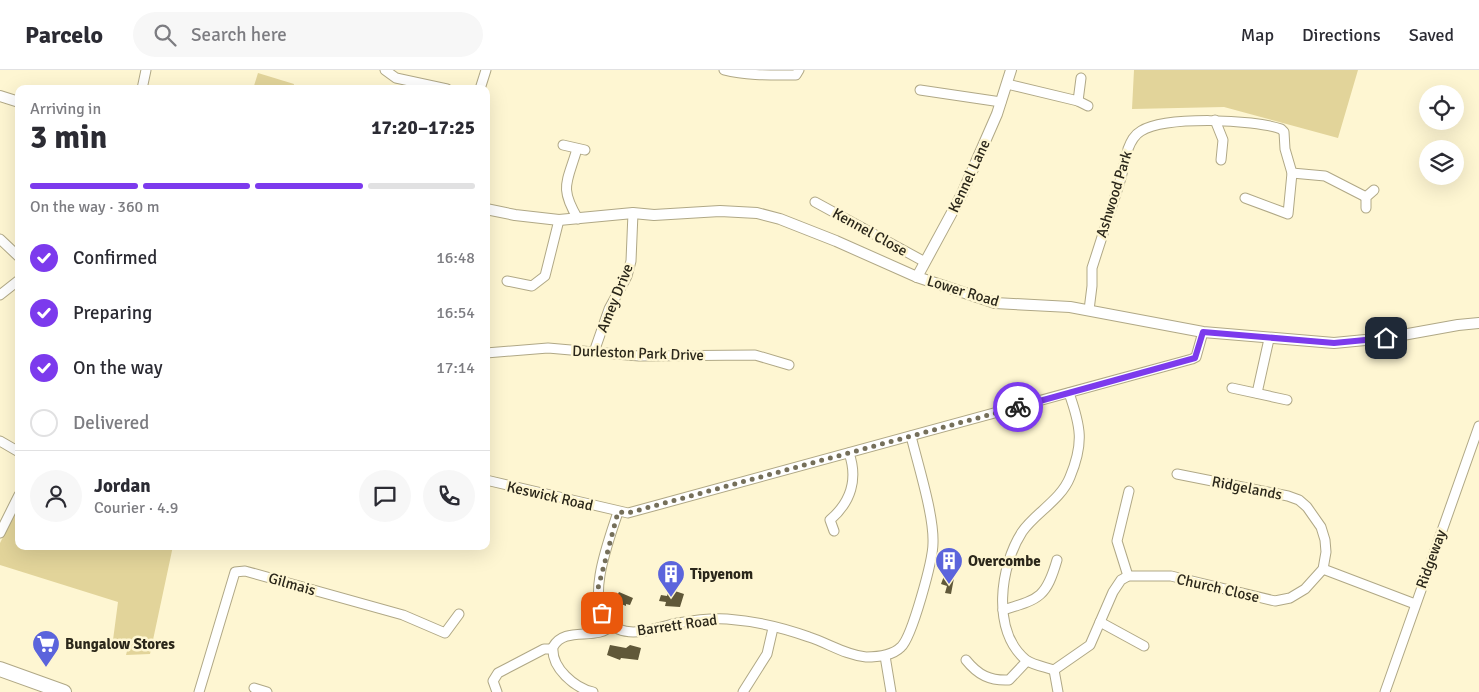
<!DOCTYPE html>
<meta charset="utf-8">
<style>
body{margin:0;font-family:Signika,sans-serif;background:#f7f7f7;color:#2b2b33;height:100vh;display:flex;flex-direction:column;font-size:19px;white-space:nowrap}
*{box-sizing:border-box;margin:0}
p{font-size:16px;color:#7c7c81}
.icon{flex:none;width:28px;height:28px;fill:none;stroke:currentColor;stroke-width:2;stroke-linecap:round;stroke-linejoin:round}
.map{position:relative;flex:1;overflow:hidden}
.details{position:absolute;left:15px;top:15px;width:475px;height:465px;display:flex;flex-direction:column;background:#fff;border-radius:10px;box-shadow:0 5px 20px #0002}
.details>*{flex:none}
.tools{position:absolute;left:1419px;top:15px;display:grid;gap:10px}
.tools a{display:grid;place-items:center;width:45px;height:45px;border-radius:50%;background:#fff;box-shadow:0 5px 20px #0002;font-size:25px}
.pin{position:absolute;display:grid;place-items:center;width:42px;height:42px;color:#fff;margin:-21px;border-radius:10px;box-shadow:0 2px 8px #0006}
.courier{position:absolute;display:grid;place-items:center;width:50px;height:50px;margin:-25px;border:4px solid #7c3aed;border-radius:50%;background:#fff;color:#222;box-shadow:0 1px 6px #0007}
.headline em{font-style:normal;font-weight:700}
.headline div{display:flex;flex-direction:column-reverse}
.headline{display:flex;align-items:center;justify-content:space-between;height:85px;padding:0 15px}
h1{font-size:32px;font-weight:700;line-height:38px}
.bar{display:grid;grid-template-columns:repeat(4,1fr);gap:8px 5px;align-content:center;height:60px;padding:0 15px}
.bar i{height:6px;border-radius:4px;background:#e1e1e2}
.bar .current{background:#7c3aed}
.bar p{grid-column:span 4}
.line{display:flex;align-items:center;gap:12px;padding:0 15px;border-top:1px solid #e1e1e2}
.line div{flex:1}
.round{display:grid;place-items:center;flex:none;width:52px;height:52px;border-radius:26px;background:#f7f7f7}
ol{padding:0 15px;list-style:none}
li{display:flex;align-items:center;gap:15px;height:55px}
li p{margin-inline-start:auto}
li .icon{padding:5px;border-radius:50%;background:#7c3aed;color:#fff;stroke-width:4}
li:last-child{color:#7c7c81}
li i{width:28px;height:28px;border:2px solid #e1e1e2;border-radius:50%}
header{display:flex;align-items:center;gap:30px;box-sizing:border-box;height:70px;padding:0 25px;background:#fff;border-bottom:1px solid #e1e1e2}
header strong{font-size:24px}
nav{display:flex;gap:28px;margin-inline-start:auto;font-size:18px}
.search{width:350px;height:45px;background:#f7f7f7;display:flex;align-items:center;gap:12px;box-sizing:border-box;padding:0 18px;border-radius:28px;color:#7c7c81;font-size:19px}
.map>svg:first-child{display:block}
.green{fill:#e2d49a}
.building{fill:#605839}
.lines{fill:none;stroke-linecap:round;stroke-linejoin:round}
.minor-casing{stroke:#b0a886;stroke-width:11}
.tertiary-casing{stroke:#b0a886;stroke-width:12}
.primary-casing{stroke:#b0a886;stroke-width:16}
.minor{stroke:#fff;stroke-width:9}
.tertiary{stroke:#fff;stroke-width:10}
.primary{stroke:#fff;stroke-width:14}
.done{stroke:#756f5a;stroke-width:5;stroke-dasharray:0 9}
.route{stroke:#7c3aed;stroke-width:6}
.labels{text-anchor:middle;stroke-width:5;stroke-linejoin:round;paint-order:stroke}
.street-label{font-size:15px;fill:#2b271a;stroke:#fef6d2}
.poi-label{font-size:15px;font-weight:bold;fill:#2b271a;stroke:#fef6d2;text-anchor:start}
</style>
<header>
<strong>Parcelo</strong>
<div class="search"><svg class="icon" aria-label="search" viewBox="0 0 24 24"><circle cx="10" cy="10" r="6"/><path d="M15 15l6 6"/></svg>Search here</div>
<nav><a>Map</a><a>Directions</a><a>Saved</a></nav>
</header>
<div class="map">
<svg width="1479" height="622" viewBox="0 0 1479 622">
<rect width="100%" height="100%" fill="#fef6d2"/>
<g class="green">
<path d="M1134 0H1358L1338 68 1224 37 1132 39Z"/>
<path d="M258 3 294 14 293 19H253Z"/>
<path d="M19 435V476H173L150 584 126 585 129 573 113 570 118 532 0 495V473Z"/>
</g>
<g class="building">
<path d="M944 506 954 508 951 524 945 523 947 516 941 514Z"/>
<path d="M669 519 684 524 680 537 665 536 666 532 659 531 661 525 667 526Z"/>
<path d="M619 522 633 528 630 535 626 534V536L614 531Z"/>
<path d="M610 575 626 578 630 575 641 578 638 590 621 588 620 590 607 585Z"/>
</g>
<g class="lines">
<defs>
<g id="minor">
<path d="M385 0 396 8 447 19"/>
<path d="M724 0C748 6 772 5 796 5L799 0"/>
<path d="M1007 14 1078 31 1081 8"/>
<path d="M142 19 146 0"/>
<path d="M480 19 486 0"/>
<path d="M920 20 1001 32"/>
<path d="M1078 31 1088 36"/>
<path d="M1215 50 1223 70 1221 90"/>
<path d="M563 75 585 80"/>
<path d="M577 79C567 113 559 117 578 149"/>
<path d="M1292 103 1325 106 1366 127"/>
<path d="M815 132 925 192"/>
<path d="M1366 138V127L1374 120"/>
<path d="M0 169 19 187"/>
<path d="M507 211 532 216 545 206 559 150"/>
<path d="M0 225 19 210"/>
<path d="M1089 240 1092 216V198L1121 108 1128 79C1131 71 1134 65 1141 61 1166 46 1253 49 1281 59L1284 62 1285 79 1292 103 1288 144 1245 128"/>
<path d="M594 282 609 239 627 206 631 191 633 143"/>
<path d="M486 283 548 278 639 286 755 285 789 295"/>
<path d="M1232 318 1287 330"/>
<path d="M1257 323 1269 269"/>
<path d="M0 371 19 382"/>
<path d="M486 410 628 443 1192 289 1196 287 1203 262"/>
<path d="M618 442C609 470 586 528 607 551 626 572 656 557 678 553 695 550 711 548 727 549 754 551 784 558 809 567 828 573 845 585 866 587 878 587 892 586 901 577 912 567 933 490 933 473 934 445 918 395 911 366"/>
<path d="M834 461 830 450C851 432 858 409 849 383"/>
<path d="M0 463 19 425"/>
<path d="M1323 499 1415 534"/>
<path d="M1128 506 1117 471 1129 421"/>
<path d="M1003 540C1039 529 1046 528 1057 490"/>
<path d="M1100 552 1144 576"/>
<path d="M885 586 891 622"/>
<path d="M966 590C978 605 990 611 1009 610L1027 591"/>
<path d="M1054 600 1090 575 1113 522 1121 510 1128 506H1171L1275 531 1290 528 1305 519 1323 499 1326 482 1325 470 1321 457 1307 437 1299 430 1288 426 1177 404"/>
<path d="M1054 600C1045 597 1033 595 1026 590 991 561 1000 496 1022 462 1035 443 1061 430 1070 407 1084 373 1081 357 1069 323"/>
<path d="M1054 600 1058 622"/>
<path d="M254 618 267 622"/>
<path d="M199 622 235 502 245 501 403 545 445 563 459 544"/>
<path d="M497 622 493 611 498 603 544 579H552"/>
<path d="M593 622C575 618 551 598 553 577 565 555 597 572 612 555"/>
<path d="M743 622 767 584 773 558"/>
<path d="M1385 622 1479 356"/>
</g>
<g id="tertiary">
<path d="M0 26 19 32"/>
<path d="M486 139 515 145 559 150 633 143 654 145 720 141 757 143 780 149 836 171 917 207 995 233 1070 237 1203 262 1334 273 1386 268 1458 255 1479 253"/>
<path d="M917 207 962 124 997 44 1011 0"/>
</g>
<path id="primary" d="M0 599 64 622"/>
</defs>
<use href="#minor" class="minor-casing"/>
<use href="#tertiary" class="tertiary-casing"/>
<use href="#primary" class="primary-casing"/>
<use href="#minor" class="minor"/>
<use href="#tertiary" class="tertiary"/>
<use href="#primary" class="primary"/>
</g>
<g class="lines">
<path class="done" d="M602 543 597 522 618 442 628 443 1018 337"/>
<path class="route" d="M1018 337 1195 288 1203 262 1334 273 1386 268"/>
</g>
<defs>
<symbol id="building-pin" viewBox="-11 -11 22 30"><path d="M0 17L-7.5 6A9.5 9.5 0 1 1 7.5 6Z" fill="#5b64dc" stroke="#fef6d2"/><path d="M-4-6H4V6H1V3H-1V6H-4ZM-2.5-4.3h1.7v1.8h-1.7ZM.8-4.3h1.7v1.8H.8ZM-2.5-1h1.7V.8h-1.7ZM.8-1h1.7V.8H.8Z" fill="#fff"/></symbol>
<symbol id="supermarket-pin" viewBox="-11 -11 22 30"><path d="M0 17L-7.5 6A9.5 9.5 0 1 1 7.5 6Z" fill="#5b64dc" stroke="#fef6d2"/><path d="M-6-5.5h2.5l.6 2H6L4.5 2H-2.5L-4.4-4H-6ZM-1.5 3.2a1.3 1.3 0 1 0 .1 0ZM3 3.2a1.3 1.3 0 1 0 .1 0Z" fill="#fff"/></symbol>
</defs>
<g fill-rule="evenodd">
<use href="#building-pin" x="933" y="475" width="32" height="43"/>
<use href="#building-pin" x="655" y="488" width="32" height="43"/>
<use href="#supermarket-pin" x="30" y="558" width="32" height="43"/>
</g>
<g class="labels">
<g class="street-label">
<text transform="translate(969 106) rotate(-65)" y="5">Kennel Lane</text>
<text transform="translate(1114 124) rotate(-73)" y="5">Ashwood Park</text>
<text transform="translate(870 162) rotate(29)" y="5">Kennel Close</text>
<text transform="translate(963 221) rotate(17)" y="5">Lower Road</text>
<text transform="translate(615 228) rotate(-68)" y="5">Amey Drive</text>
<text transform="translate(638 283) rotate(2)" y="5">Durleston Park Drive</text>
<text transform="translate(1247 418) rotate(11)" y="5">Ridgelands</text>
<text transform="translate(550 426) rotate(13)" y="5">Keswick Road</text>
<text transform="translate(1431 489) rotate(-70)" y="5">Ridgeway</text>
<text transform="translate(292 514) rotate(16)" y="5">Gilmais</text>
<text transform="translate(1218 518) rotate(13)" y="5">Church Close</text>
<text transform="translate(677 555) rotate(-8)" y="5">Barrett Road</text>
</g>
<g class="poi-label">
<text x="968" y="496">Overcombe</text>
<text x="690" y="509">Tipyenom</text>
<text x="65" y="579">Bungalow Stores</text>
</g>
</g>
</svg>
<div class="tools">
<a><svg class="icon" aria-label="locate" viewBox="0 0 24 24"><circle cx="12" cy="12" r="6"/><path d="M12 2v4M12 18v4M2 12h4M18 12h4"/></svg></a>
<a><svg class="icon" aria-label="layers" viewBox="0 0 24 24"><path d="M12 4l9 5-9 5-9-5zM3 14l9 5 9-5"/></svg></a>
</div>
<div class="pin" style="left:602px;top:543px;background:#ea580c"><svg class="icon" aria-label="bag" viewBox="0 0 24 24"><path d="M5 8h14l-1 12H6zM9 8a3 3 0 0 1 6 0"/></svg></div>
<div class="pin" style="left:1386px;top:268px;background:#1f2937"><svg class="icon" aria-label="home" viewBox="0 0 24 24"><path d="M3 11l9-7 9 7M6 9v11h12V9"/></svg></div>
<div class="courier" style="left:1018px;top:337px"><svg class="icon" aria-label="bike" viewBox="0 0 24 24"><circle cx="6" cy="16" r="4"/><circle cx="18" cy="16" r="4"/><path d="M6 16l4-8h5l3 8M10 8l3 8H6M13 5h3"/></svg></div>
<section class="details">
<div class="headline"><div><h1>3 min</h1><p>Arriving in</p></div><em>17:20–17:25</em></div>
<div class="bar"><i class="current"></i><i class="current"></i><i class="current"></i><i></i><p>On the way · 360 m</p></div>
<ol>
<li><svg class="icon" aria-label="check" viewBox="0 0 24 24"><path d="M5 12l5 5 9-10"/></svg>Confirmed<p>16:48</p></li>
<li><svg class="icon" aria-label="check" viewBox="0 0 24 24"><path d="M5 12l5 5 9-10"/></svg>Preparing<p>16:54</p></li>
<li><svg class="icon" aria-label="check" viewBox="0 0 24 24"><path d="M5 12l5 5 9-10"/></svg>On the way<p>17:14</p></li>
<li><i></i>Delivered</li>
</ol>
<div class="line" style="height:90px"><a class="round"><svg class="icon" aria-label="person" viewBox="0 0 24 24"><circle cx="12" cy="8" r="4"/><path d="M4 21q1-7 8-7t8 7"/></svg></a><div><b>Jordan</b><p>Courier · 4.9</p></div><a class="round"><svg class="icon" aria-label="chat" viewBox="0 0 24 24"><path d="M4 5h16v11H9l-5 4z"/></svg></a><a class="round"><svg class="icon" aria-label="phone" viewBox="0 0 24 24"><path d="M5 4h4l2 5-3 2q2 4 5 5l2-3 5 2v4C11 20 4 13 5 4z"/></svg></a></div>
</section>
</div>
